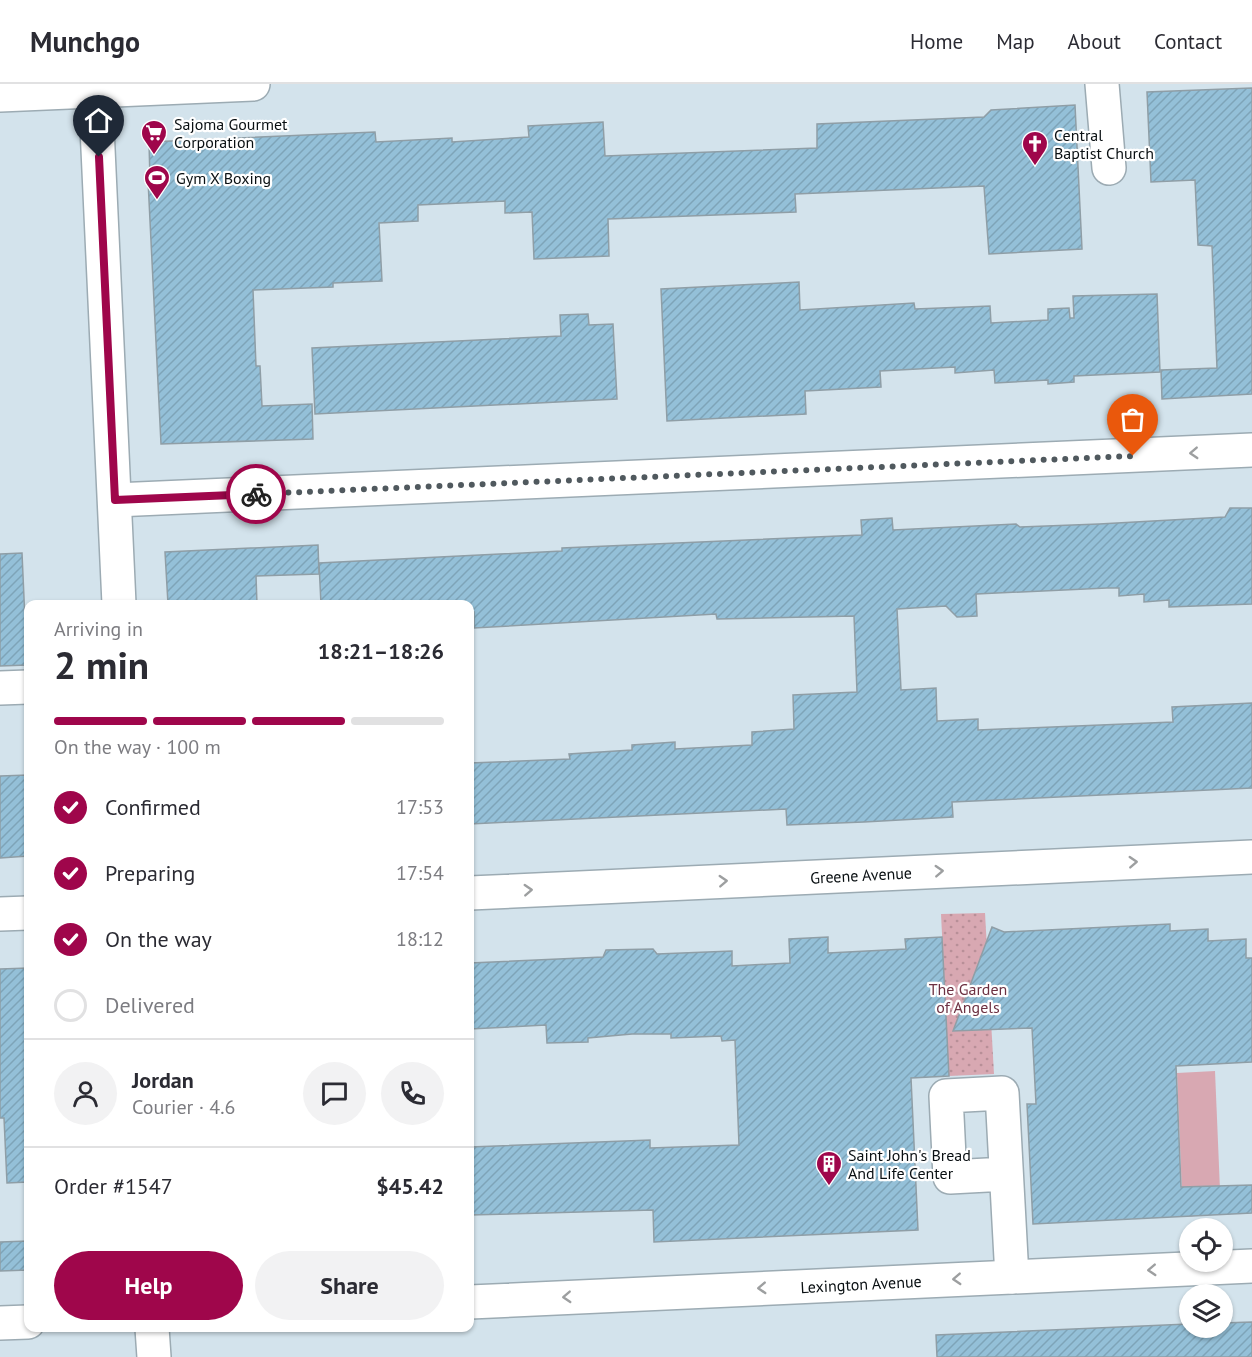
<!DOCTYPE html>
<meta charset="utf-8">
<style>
body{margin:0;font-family:"PT Sans",sans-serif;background:#f2f2f3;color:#2b2b33;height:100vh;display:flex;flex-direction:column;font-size:22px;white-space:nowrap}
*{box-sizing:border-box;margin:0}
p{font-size:20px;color:#7c7c81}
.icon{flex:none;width:33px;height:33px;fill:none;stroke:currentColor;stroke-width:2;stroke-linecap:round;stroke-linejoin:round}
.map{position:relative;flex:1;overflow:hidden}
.side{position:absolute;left:24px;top:516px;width:450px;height:732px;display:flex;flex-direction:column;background:#fff;border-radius:12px;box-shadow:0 2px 4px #0004}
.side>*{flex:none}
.tools{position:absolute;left:1179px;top:1134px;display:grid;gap:12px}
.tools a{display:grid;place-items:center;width:54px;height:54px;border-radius:50%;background:#fff;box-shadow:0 2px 4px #0004;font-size:30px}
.pin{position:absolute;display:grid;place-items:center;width:51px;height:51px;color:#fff;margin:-62px -26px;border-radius:50% 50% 50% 0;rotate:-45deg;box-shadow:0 0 6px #0007}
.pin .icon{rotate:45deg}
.courier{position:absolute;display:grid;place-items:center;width:60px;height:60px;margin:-30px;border:4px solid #9f064b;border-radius:50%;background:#fff;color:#222;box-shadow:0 2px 8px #0007}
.summary em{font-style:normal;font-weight:600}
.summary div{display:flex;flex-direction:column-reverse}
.summary{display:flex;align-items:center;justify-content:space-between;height:102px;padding:0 30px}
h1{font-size:39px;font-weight:600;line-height:45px}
.bar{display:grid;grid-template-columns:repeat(4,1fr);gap:9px 6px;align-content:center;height:72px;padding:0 30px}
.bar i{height:8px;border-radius:4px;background:#e1e1e2}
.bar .current{background:#9f064b}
.bar p{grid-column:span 4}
.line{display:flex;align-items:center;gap:15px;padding:0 30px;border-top:2px solid #e1e1e2}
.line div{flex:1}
.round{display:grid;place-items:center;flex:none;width:63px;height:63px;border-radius:32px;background:#f2f2f3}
ol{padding:0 30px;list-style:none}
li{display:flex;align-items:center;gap:18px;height:66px}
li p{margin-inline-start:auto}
li .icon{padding:6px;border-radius:50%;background:#9f064b;color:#fff;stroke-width:4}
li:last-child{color:#7c7c81}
li i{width:33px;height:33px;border:3px solid #e1e1e2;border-radius:50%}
.cta{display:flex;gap:12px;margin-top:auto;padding:12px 30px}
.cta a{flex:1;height:69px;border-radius:36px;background:#9f064b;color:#fff;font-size:24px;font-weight:600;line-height:69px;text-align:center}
.cta a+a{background:#f2f2f3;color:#2b2b33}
header{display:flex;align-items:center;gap:36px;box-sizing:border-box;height:84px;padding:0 30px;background:#fff;border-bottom:2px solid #e1e1e2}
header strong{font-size:28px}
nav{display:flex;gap:33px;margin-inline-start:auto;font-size:21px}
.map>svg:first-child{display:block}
.grass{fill:#d8a8b2}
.garden{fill:url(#garden-dots)}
.building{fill:url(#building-hatch);stroke:#8f9ea6;stroke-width:1.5}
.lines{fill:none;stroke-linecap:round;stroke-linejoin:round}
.minor-casing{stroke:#9cabb3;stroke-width:36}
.minor{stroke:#fff;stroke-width:33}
.oneway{stroke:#9d9fa0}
.done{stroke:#50595e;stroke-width:6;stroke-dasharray:0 10.8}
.route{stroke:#9f064b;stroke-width:8}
.labels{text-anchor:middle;stroke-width:4.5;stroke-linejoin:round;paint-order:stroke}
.poi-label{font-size:16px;fill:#090f12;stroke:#fff;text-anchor:start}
.street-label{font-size:16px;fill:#090f12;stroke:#fff}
.park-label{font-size:16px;fill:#6d3142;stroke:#fff}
</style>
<header>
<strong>Munchgo</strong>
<nav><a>Home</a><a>Map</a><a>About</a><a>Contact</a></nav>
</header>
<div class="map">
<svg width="1252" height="1273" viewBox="0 0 1252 1273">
<defs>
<pattern id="garden-dots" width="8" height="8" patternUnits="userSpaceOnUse" patternTransform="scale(1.5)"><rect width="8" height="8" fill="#d8a8b2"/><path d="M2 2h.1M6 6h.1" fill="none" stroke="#b88f98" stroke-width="1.8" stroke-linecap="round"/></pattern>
<pattern id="building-hatch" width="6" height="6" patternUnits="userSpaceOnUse" patternTransform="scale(1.5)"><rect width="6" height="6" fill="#94c0d8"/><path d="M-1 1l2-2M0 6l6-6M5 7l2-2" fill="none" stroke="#7ea4b8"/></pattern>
</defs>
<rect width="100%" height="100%" fill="#d3e3ec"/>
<path class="grass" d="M1215 987 1221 1130 1183 1133 1177 989Z"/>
<path class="garden" d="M985 829 994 990 949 992 941 830Z"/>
<g class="building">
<path d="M1252 4V310L1162 315 1161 286 1217 284 1212 162 1198 161 1195 96 1151 98 1147 8Z"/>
<path d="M1075 21 1082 165 989 170 984 102 795 110 796 128 608 135 609 172 534 175 532 128 505 129V117L418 121V137L379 139 382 197 333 199V203L253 206 256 282H260L262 322 312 320 313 355 161 360 148 96H150L149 58 375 48 376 58 452 54V58L529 53 528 42 603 38 605 72 817 64V40L984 33 991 26Z"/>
<path d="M799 198 800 226 914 219 915 225 990 222 991 239 1048 236V225L1069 224 1070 234H1074L1073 212 1157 210 1160 288 1074 292V298L1048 300V296L995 299 994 286 955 289V283L880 287 881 303 805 307 806 330 667 337 661 205Z"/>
<path d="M588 230 589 241 613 240 617 315 315 330 312 264 561 252 560 231Z"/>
<path d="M1230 424H1252V520L1169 523V516L1144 518V510L1119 512V504H1107L976 510 977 532 957 533 946 522 897 525 901 606 936 604 937 637 978 635V646L1173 638 1172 623 1252 619V704L952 718 953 733 864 738 787 741 786 725 470 740V679L570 675 569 670 632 666V661L675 658V665L752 661V648L794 645 793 611 857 608 854 532 717 535 716 530 474 544V528H470V520H321L319 479 562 467V464L862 451 861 436 892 434 893 446 1016 440 1020 443 1099 440 1225 433Z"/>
<path d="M318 461 319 490 256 492 257 520H168L165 468Z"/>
<path d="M22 469 27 581 0 582V470Z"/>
<path d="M28 691V772L0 774V692Z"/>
<path d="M1170 840V847L1208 845V857L1246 855V874H1252V978L1176 982 1181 1103 1252 1101V1129L1033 1140 1027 1020H1036L1032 944 953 947 992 843 1004 848Z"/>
<path d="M828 853V869L906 865 905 855 942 853 949 992 911 994 918 1146 654 1158 653 1126 470 1131V1063L650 1056V1064L739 1061 735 956 722 957 721 952 671 954V950H632L588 954V958L547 959 546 941 470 945V879L603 873 606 866 653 865 657 870 732 867V882L790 879 789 855Z"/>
<path d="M28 884V1098L7 1099 4 1034H0V885Z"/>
<path d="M28 1157V1186L0 1187V1158Z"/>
<path d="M1252 1238V1273H937L936 1251 1188 1240 1190 1244H1222V1239Z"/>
</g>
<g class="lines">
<defs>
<g id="minor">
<path d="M95 0 119 520"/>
<path d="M1102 0 1109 84"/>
<path d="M0 11 253 0"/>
<path d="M115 416 1252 366"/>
<path d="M0 604 28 603"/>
<path d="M470 809 1252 773"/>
<path d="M0 830 28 829"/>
<path d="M1006 1090 950 1093 946 1012 1002 1009 1012 1193"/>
<path d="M470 1218 1252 1182"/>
<path d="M0 1239 28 1238"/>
<path d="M152 1244 154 1273"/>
</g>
</defs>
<use href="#minor" class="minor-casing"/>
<use href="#minor" class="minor"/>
</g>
<defs><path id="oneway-chevron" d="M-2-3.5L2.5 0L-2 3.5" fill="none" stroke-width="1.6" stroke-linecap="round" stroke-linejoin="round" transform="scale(1.5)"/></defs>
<g class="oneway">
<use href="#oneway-chevron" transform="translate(1194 369) rotate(177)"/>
<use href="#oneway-chevron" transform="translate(1133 778) rotate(-3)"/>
<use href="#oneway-chevron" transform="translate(939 787) rotate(-3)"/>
<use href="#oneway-chevron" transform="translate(723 797) rotate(-3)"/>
<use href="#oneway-chevron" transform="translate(528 806) rotate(-3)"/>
<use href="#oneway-chevron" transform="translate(1152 1186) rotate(177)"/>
<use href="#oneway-chevron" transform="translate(957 1195) rotate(177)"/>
<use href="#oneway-chevron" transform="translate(762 1204) rotate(177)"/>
<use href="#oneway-chevron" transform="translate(567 1213) rotate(177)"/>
</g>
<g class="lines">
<path class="done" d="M256 410 1133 372"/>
<path class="route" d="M99 73 115 416 256 410"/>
</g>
<defs>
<symbol id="supermarket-pin" viewBox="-11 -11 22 30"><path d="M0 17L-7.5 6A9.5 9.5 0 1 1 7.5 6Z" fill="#9f064b" stroke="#fff"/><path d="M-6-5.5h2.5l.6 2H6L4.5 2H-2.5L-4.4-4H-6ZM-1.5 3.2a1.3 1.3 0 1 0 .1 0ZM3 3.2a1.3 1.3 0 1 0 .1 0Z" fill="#fff"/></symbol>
<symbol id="church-pin" viewBox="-11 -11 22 30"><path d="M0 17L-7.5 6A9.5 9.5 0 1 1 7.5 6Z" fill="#9f064b" stroke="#fff"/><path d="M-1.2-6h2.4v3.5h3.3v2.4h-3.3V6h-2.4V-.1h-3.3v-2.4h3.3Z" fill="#fff"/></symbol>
<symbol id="stadium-pin" viewBox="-11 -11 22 30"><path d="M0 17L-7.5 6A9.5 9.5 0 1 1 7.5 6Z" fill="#9f064b" stroke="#fff"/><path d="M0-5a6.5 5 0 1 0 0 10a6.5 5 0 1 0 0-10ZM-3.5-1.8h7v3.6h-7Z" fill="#fff"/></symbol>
<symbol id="building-pin" viewBox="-11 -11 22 30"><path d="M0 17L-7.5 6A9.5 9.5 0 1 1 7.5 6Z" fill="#9f064b" stroke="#fff"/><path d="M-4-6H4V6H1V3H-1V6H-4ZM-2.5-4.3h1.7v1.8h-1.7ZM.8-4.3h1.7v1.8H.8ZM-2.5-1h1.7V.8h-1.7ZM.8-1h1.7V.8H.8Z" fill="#fff"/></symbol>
</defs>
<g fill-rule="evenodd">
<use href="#supermarket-pin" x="139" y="34" width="30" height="40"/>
<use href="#church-pin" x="1020" y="45" width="30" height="40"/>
<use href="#stadium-pin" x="142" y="79" width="30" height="40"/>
<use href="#building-pin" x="814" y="1065" width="30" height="40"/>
</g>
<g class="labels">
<g class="poi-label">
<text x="174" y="46">Sajoma Gourmet<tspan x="174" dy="18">Corporation</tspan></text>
<text x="1054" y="57">Central<tspan x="1054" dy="18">Baptist Church</tspan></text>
<text x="176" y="100">Gym X Boxing</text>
<text x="848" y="1077">Saint John's Bread<tspan x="848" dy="18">And Life Center</tspan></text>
</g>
<g class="street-label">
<text transform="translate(861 791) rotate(-3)" y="6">Greene Avenue</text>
<text transform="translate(861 1200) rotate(-3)" y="6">Lexington Avenue</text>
</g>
<g class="park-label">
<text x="968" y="911">The Garden<tspan x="968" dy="18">of Angels</tspan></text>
</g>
</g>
</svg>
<div class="tools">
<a><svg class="icon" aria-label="locate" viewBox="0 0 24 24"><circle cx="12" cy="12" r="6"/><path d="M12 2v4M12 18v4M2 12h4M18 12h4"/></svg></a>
<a><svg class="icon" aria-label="layers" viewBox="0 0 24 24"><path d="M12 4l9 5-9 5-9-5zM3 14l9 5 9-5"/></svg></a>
</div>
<div class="pin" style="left:1133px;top:372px;background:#ea580c"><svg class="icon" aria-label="bag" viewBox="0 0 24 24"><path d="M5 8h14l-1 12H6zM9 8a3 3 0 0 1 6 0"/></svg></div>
<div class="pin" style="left:99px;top:73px;background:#1f2937"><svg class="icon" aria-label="home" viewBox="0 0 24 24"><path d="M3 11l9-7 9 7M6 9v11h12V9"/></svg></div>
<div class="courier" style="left:256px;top:410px"><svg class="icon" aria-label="bike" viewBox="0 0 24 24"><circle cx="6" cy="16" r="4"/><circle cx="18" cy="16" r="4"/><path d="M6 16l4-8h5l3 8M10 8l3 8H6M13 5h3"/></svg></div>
<section class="side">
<div class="summary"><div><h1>2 min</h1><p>Arriving in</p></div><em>18:21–18:26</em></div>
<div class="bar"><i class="current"></i><i class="current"></i><i class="current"></i><i></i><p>On the way · 100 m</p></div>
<ol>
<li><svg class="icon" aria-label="check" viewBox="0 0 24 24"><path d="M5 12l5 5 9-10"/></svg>Confirmed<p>17:53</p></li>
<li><svg class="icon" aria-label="check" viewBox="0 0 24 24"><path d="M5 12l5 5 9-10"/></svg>Preparing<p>17:54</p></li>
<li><svg class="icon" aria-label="check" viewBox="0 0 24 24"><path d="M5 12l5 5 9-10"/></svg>On the way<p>18:12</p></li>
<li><i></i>Delivered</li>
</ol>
<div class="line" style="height:108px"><a class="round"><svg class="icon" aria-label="person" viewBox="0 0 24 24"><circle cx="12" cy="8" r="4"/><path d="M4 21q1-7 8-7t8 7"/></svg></a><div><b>Jordan</b><p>Courier · 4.6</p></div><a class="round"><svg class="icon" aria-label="chat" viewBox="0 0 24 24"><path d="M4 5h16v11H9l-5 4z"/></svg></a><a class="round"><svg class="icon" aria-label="phone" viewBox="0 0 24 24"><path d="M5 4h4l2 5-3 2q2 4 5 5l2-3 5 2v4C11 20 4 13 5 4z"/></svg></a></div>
<div class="line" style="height:78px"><div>Order #1547</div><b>$45.42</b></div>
<div class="cta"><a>Help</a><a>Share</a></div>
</section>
</div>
